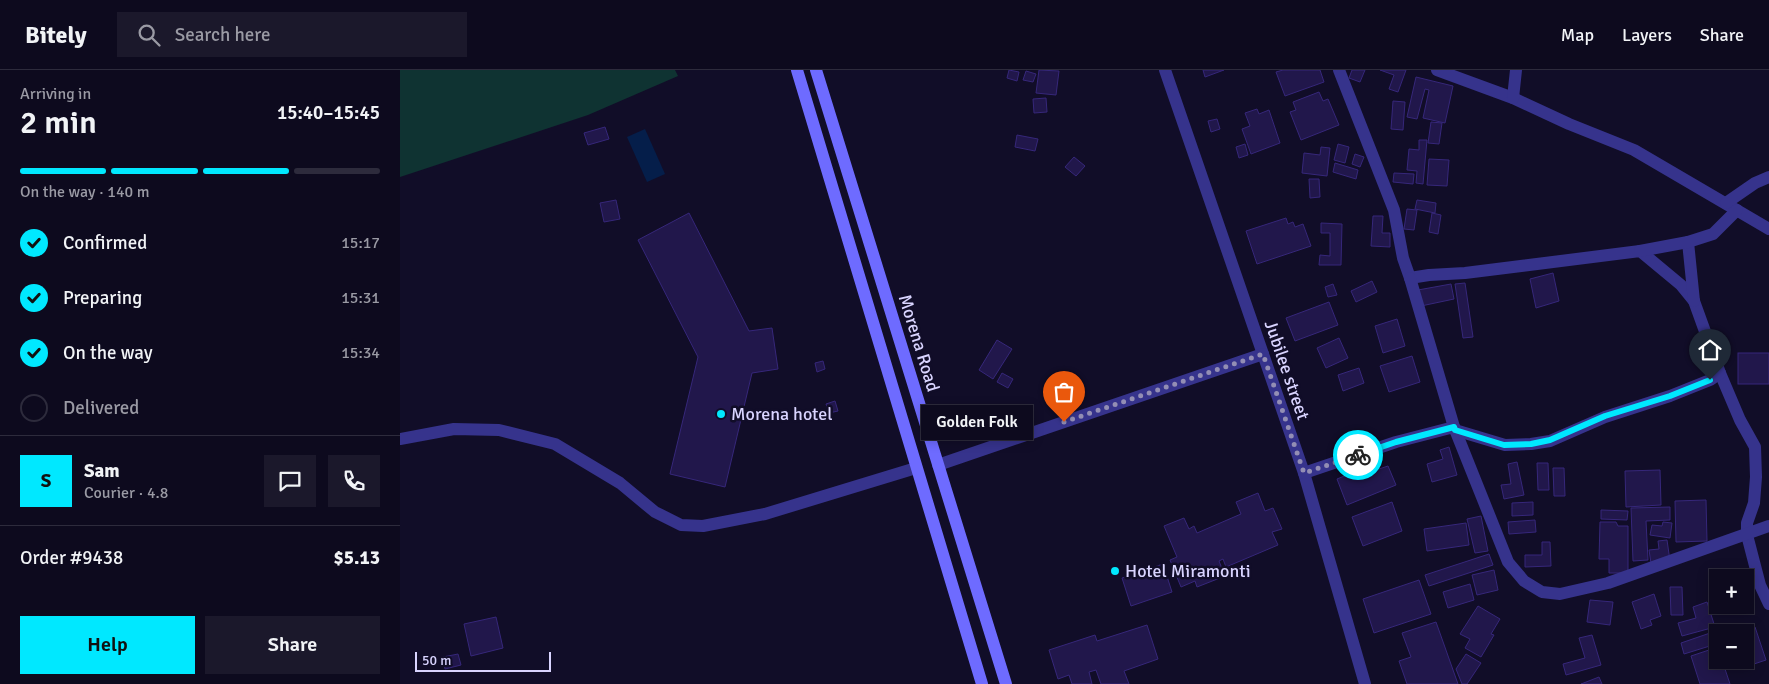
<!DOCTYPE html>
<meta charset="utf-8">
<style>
body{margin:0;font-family:Signika,sans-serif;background:#1b182b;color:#f1f3f6;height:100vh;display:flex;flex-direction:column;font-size:19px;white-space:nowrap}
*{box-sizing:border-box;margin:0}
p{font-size:16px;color:#9a9aa4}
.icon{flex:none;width:28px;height:28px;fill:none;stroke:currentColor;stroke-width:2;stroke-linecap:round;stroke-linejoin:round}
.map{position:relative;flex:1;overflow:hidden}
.sheet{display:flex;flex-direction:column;background:#0d0a1e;width:400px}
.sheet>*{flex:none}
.fabs{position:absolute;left:1309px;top:499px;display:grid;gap:10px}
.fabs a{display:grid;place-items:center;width:45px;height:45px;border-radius:0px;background:#0d0a1e;box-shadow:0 2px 12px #0003,0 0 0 1px #2d2b3c;font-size:25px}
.scale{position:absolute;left:15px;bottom:12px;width:136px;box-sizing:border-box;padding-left:5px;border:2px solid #d9d4ff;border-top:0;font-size:14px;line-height:18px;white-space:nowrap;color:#d9d4ff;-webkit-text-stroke:4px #110d28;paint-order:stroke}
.pin{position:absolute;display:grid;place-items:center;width:42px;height:42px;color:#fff;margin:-51px -21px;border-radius:50% 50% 50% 0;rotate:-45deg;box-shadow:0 0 5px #0007}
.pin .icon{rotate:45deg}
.courier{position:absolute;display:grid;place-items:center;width:50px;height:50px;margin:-25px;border:4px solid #00e8ff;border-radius:50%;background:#fff;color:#222;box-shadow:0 1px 6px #0007}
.bubble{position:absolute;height:35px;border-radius:0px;background:#0d0a1e;box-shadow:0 2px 12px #0003,0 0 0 1px #2d2b3c;font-size:16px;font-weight:600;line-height:35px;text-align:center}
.summary em{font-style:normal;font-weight:600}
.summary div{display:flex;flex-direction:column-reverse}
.summary{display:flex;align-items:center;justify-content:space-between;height:85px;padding:0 20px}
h1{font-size:32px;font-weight:600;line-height:38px}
.bar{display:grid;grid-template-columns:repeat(4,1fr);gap:8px 5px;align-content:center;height:60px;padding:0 20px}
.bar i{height:6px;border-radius:4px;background:#2d2b3c}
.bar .active{background:#00e8ff}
.bar p{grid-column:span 4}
.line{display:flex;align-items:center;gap:12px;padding:0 20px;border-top:1px solid #2d2b3c}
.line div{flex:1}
.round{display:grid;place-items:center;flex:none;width:52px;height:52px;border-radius:0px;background:#1b182b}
ol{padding:0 20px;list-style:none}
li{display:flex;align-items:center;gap:15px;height:55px}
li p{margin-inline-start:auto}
li .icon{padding:5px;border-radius:50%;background:#00e8ff;color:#111;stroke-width:4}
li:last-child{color:#9a9aa4}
li i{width:28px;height:28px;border:2px solid #2d2b3c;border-radius:50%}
.cta{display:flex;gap:10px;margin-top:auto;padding:10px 20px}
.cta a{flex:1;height:58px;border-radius:0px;background:#00e8ff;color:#111;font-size:20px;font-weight:600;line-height:58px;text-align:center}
.cta a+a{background:#1b182b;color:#f1f3f6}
header{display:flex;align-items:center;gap:30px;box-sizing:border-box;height:70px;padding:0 25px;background:#0d0a1e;border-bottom:1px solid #2d2b3c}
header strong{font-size:24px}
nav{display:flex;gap:28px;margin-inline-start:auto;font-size:18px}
.search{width:350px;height:45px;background:#1b182b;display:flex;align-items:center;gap:12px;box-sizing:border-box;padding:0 18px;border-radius:0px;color:#9a9aa4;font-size:19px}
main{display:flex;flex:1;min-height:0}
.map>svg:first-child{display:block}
.green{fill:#0f3332}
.water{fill:#051e4a}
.building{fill:#21174b;stroke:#36277a}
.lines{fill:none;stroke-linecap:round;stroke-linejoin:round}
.minor{stroke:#36338c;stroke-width:12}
.secondary{stroke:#6e6bff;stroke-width:12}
.done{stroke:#938eb4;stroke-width:5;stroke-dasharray:0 9}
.route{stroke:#00e8ff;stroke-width:6}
.poi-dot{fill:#00e8ff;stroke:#110d28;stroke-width:2}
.labels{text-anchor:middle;stroke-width:5;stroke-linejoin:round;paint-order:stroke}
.street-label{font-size:18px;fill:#d9d4ff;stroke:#110d28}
.poi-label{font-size:18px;fill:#d9d4ff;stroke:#110d28;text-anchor:start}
</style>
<header>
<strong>Bitely</strong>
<div class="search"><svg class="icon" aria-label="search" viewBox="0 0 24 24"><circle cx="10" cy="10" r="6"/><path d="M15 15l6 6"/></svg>Search here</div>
<nav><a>Map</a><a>Layers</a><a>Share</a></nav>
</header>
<main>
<section class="sheet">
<div class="summary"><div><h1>2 min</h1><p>Arriving in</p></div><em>15:40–15:45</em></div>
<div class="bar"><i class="active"></i><i class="active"></i><i class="active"></i><i></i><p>On the way · 140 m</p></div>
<ol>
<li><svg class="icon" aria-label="check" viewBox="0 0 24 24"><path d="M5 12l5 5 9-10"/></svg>Confirmed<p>15:17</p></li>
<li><svg class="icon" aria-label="check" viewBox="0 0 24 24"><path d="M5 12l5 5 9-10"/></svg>Preparing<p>15:31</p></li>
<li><svg class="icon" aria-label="check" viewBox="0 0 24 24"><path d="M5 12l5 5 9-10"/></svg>On the way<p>15:34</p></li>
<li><i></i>Delivered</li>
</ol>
<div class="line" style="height:90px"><b class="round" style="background:#00e8ff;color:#111">S</b><div><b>Sam</b><p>Courier · 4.8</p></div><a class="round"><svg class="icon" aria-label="chat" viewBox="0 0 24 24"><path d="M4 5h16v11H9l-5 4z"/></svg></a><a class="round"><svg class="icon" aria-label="phone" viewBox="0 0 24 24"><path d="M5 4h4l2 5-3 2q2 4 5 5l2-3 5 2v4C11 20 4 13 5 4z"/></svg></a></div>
<div class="line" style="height:65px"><div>Order #9438</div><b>$5.13</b></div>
<div class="cta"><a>Help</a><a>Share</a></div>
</section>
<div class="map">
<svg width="1369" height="614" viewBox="0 0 1369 614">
<rect width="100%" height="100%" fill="#110d28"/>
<path class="green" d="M0 0H275L278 6 188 45 0 107Z"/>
<path class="water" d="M245 59 265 104 247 112 227 67Z"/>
<g class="building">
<path d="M609 0 619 2 617 11 607 8Z"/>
<path d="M639 0 659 1 656 25 636 23Z"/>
<path d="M803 0H824L805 7Z"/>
<path d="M883 0H920L924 12 885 26 876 2Z"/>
<path d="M952 0H965L960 12 949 8Z"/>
<path d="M980 0H1006L998 22 989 19 994 5Z"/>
<path d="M626 1 636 4 633 12 623 10Z"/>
<path d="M1016 7 1053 16 1045 53 1023 48 1029 20 1025 19 1017 49 1007 47Z"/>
<path d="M919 22 923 31 928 29 939 55 901 70 890 42 896 40 893 32Z"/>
<path d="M646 28 647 42 634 43 633 29Z"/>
<path d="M993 31 1005 32 1003 60 991 59Z"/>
<path d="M857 39 859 44 869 40 880 73 851 84 842 59 850 56 845 43Z"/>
<path d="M817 49 820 59 811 62 808 51Z"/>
<path d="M1031 52 1042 53 1039 74 1028 73Z"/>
<path d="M205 57 209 69 188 75 184 63Z"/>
<path d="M617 65 638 69 635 81 615 77Z"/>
<path d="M1019 70H1027L1023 114 1016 113 1017 101 1007 100 1009 79 1019 80Z"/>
<path d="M845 74 848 85 839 88 836 77Z"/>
<path d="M938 74 949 77 945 93 934 90Z"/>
<path d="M921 77 930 78 927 106 902 103 904 83 920 85Z"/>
<path d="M955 84 964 87 960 97 952 94Z"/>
<path d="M674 87 685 96 676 106 665 97Z"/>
<path d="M1029 89 1049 90 1047 116 1027 115Z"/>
<path d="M935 93 958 100 956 109 933 102Z"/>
<path d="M994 103 1014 104 1013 114 993 112Z"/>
<path d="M909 109H919L920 127 910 128Z"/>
<path d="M216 130 220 149 204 152 200 133Z"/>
<path d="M1017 130 1036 133 1035 143 1015 139Z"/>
<path d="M1007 139 1017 140 1014 160 1004 159Z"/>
<path d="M289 143 349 261 372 258 378 299 352 303 325 417 270 404 298 287 238 170Z"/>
<path d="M1032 143 1041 145 1038 164 1029 162Z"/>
<path d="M973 146H983L982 163H990V177L971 176Z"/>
<path d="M886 148 888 154 893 152 895 157 903 154 911 176 857 194 846 161Z"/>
<path d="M921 153 942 154 941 195H919L920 185 930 186V163H921Z"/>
<path d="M1153 203 1159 231 1136 238 1130 209Z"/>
<path d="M972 211 977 222 956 232 951 221Z"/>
<path d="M1065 213 1073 267 1063 268 1055 214Z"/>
<path d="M933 214 937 225 928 227 925 217Z"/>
<path d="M1051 214 1054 229 1021 236 1018 220Z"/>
<path d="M929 232 938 255 895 271 886 248Z"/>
<path d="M997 249 1005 276 983 283 975 256Z"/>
<path d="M939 268 948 288 926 298 917 278Z"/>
<path d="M597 270 612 279 593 309 579 300Z"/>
<rect x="1338" y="283" width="31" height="31"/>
<path d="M1012 286 1020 312 989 322 980 296Z"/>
<path d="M423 291 425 299 417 302 415 293Z"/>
<path d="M959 298 964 313 943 321 938 305Z"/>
<path d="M602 303 613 309 608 318 597 312Z"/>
<path d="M435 331 438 341 429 343 426 334Z"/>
<path d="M1049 377 1057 405 1032 412 1027 394 1043 389 1040 380Z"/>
<path d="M1117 392 1124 425 1104 429 1101 415 1111 414 1108 394Z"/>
<path d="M976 393 979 399 988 396 996 415 947 435 937 409Z"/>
<path d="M1137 393H1148L1149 420H1138Z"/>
<path d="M1153 398H1164L1165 426H1154Z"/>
<path d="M1260 400 1261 435 1226 437 1225 401Z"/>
<path d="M858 423 865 441 873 438 882 459 872 462 878 475 826 497 823 489 819 491 825 506 797 517 795 511 781 517 770 490 777 487 764 456 784 448 789 459 794 456 797 463 841 444 836 432Z"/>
<path d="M1306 430 1307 471 1276 472 1275 431Z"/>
<path d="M992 432 1002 461 963 476 952 447Z"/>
<path d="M1133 432V445L1112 446V433Z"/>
<path d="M1270 437V450L1246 451 1248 490 1233 491 1231 438Z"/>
<path d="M1201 440 1228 441 1227 450 1201 449Z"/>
<path d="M1081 446 1088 481 1075 483 1067 449Z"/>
<path d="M1135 450 1136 462 1109 464 1108 452Z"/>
<path d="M1200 452H1216L1218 456H1228V503H1209V489H1199Z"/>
<path d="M1263 452 1272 453 1270 468 1250 465 1252 455 1262 456Z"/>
<path d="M1066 453 1069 475 1027 481 1024 459Z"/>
<path d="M1267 470 1270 491 1251 493 1249 480 1259 479 1258 471Z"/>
<path d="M1142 472H1150L1151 496 1125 497V485H1142Z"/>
<path d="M1089 484 1093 495 1029 516 1025 505Z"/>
<path d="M763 494 772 522 731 536 722 508Z"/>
<path d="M1094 500 1098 520 1077 525 1072 505Z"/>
<path d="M1019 510 1031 544 974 563 963 529Z"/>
<path d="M1070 514 1074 530 1048 538 1043 522Z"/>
<path d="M1270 517H1282L1283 545H1271Z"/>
<path d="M1254 524 1261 546 1250 550 1252 555 1241 559 1232 532Z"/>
<path d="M1190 530 1213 532 1210 555 1187 552Z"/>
<path d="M1307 532 1315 557 1282 566 1278 553 1296 548 1293 537Z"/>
<path d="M1078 536 1100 549 1091 564 1094 565 1081 587 1065 578 1070 569 1060 564Z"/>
<path d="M96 547 103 578 71 586 64 554Z"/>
<path d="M1036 552 1058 614H1007L999 591 1011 587 1002 563Z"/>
<path d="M747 555 758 589 724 601 729 614H701L696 600 689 602 692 614H672L669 605 658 609 649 580 695 565 697 571Z"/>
<path d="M1355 557 1366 590 1342 598 1340 590H1345V562H1340Z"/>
<path d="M1313 562 1315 568 1311 570 1313 575 1284 584 1281 573Z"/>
<path d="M1192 565 1201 595 1166 605 1163 594 1185 588 1179 568Z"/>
<path d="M1318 577V590H1322L1330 614H1300L1291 586Z"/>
<path d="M58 584 61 595 45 599 43 587Z"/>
<path d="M1066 584 1081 593 1067 614H1062L1056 599Z"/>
<path d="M1199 607 1202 614H1181Z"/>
</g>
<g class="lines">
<g class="minor">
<path d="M765 0 904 403 965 614"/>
<path d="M939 0 994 140 1003 188 1010 208 1029 205 1065 203 1240 181 1281 215 1294 231 1320 303 1340 350 1355 377 1356 407 1354 433 1347 453V465L1360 515 1369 534"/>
<path d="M1037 0 1113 28 1169 54 1234 80 1369 159"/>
<path d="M1113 28 1116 0"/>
<path d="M1326 133 1355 113 1369 107"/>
<path d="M1288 172 1294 231"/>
<path d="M1240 181 1288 172 1313 164 1337 140"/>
<path d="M1010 208 1054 357"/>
<path d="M1055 360 1105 375 1131 374 1150 371 1205 347 1270 326 1310 310 1320 303"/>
<path d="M0 369 54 359 99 360 155 374 220 413 255 442 281 455 303 456 365 444 516 398"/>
<path d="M538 395 863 284"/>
<path d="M904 403 996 372 1054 357 1108 492 1124 511 1142 522 1160 524 1208 513 1369 456"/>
</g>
<g class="secondary">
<path d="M397 0 582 614"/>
<path d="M416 0 606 614"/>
</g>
</g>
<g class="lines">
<path class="done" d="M664 352 863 284 904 403 958 385"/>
<path class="route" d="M958 385 996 372 1054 357 1055 360 1104 375 1131 374 1150 370 1205 346 1270 326 1310 310"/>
</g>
<g class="poi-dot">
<circle cx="321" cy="344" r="5"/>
<circle cx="715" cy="501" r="5"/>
</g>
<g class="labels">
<g class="street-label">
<text transform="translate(519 273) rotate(73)" y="6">Morena Road</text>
<text transform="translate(887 300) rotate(71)" y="6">Jubilee street</text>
</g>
<g class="poi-label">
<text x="331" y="350">Morena hotel</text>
<text x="725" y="507">Hotel Miramonti</text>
</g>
</g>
</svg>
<div class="fabs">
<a>+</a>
<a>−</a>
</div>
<div class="scale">50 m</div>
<div class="pin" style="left:664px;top:352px;background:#ea580c"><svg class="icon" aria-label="bag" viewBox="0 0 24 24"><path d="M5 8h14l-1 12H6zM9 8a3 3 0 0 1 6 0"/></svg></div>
<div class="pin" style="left:1310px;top:310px;background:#1f2937"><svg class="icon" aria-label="home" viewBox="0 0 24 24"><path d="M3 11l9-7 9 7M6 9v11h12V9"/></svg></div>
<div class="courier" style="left:958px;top:385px"><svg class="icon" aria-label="bike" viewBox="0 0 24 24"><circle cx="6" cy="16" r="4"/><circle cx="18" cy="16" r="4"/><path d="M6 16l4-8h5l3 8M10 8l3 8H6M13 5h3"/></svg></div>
<div class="bubble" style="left:521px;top:335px;width:112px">Golden Folk</div>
</div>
</main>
